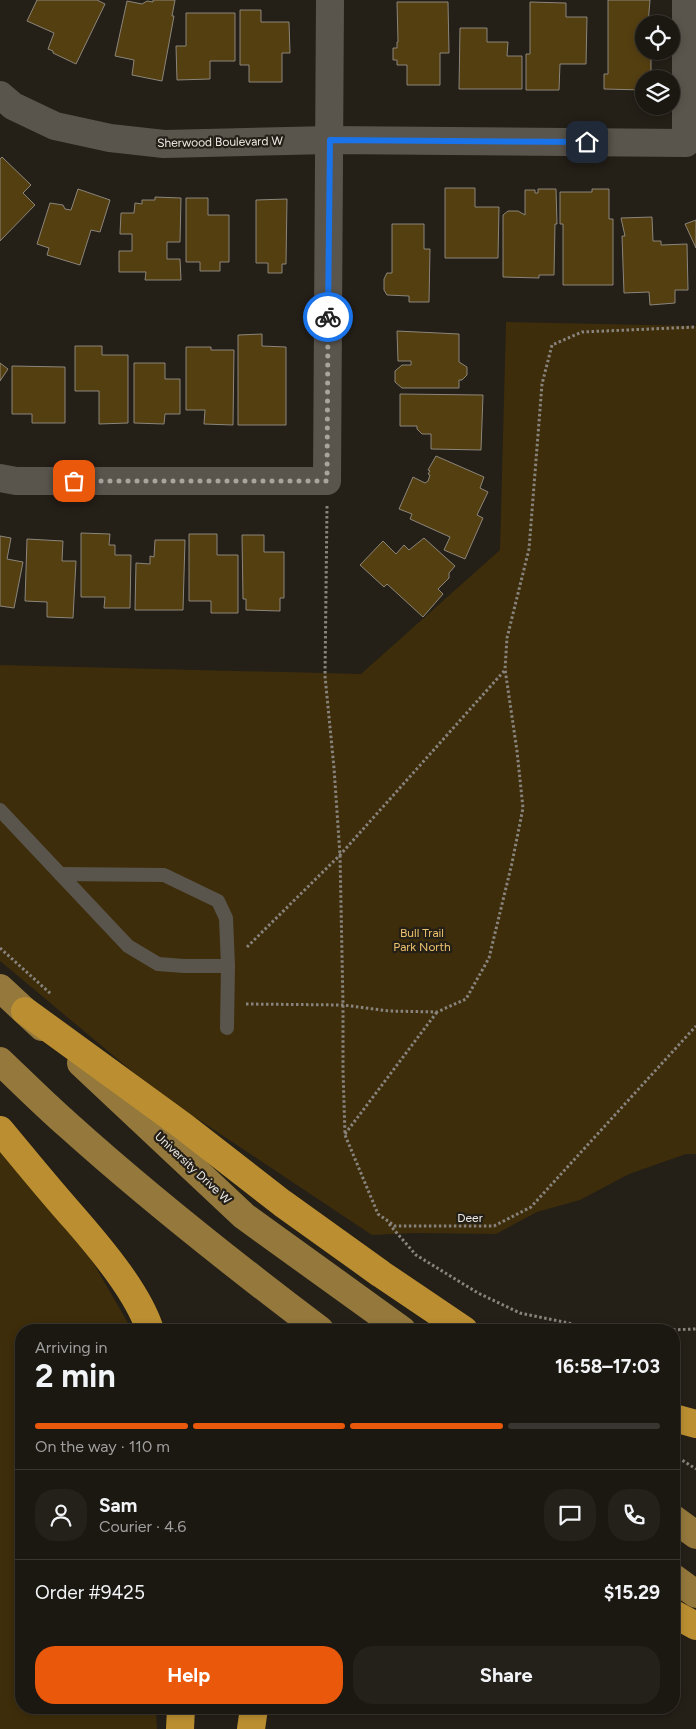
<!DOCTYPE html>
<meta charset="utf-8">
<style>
body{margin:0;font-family:Figtree,sans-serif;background:#24201a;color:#f1f3f6;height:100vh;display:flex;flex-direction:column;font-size:19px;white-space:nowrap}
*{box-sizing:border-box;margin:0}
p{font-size:16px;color:#a09f9f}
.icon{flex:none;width:28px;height:28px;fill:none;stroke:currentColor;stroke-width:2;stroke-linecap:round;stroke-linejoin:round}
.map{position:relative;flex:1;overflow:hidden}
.drawer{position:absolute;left:15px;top:1324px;width:665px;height:390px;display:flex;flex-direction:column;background:#1b1711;border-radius:20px;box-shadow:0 2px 8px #0003,0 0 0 1px #393631}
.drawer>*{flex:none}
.fabs{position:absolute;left:635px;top:15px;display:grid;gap:10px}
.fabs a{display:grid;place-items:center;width:45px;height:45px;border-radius:50%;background:#1b1711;box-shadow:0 2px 8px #0003,0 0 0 1px #393631;font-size:25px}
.pin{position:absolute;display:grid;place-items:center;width:42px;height:42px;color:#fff;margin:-21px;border-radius:10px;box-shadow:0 2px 8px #0006}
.courier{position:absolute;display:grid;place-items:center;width:50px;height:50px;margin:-25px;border:4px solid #1a73e8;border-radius:50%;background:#fff;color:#222;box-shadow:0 1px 6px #0007}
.summary em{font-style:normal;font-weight:700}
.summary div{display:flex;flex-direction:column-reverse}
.summary{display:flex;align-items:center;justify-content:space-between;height:85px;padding:0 20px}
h1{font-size:32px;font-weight:700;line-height:38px}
.bar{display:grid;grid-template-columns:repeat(4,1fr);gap:8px 5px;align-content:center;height:60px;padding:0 20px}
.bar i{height:6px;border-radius:4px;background:#393631}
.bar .selected{background:#ea580c}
.bar p{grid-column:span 4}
.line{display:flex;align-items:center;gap:12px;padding:0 20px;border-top:1px solid #393631}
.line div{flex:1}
.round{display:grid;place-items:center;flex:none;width:52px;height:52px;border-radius:20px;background:#24201a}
.button{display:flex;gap:10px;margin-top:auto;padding:10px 20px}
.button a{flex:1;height:58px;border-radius:20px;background:#ea580c;color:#fff;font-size:20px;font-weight:700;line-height:58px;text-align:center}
.button a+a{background:#24201a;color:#f1f3f6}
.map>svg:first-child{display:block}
.green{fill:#3d2d0b}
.building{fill:#543f11;stroke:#8b857b}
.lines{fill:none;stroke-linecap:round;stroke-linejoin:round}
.path{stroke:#88847d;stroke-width:3;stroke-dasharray:2.5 2.5;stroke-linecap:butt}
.lane{stroke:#5a554c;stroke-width:14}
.street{stroke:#5a554c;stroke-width:28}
.primary{stroke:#94783c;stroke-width:28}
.highway{stroke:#bb8f31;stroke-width:28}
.done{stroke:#a8a49e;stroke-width:5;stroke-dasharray:0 9}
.route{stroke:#1a73e8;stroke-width:6}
.labels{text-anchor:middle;stroke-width:4.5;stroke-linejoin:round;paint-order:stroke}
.street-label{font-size:12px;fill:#efece6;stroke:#241f17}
.park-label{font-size:12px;fill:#eec36e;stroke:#241f17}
</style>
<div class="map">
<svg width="696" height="1729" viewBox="0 0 696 1729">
<rect width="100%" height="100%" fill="#241f17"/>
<g class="green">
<path d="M506 322 696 326V1154H686L629 1174 580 1200 537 1212 496 1234 414 1233 372 1235 157 1092 0 961V665L361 674 500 550Z"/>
<path d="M0 1150 87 1252 132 1330H21V1708H156L157 1729H0Z"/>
</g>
<g class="building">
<path d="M37 0H97L105 4 76 64 53 53V51L48 49 54 33 27 21Z"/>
<path d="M153 0H175L172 16H174L162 81 132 75 134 60 115 56 127 1 142 4 147 1 153 2Z"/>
<path d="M608 0H650L648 24H644V51H648V56H651V79H644V90L604 89V74H608Z"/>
<path d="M397 2H448L449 53H440V85H407V65H397V60H393V48H397V42H398Z"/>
<path d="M530 2 566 3V17H587L586 64H560L559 90H526V54H530Z"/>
<path d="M240 10H261V22H289L290 53H282V82H249V65H240Z"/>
<path d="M186 13H235V61H210V79L177 80 176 46H186Z"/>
<path d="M460 28H487V42H508L507 56H522V89H459Z"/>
<path d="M2 157 31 185 23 193 35 205 0 241V159Z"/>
<path d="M445 188H475V207H499L498 258H445Z"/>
<path d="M78 189 110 200 100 232 91 230 80 265 47 255 49 248 37 244 50 203 63 205 65 209 71 210Z"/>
<path d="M538 189H556L557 224H555L554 275H539V278L503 277V215L508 211H518L525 215V190H535V193H538Z"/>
<path d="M592 189H609V219H613V285H563V224H560V192H592Z"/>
<path d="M155 197 181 198 180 242H167V259H180L181 280H145L146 272H119V251H132V234H120L121 213H134L135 203 142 204V200H155Z"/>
<path d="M186 198H208V215H229V262H220V271H200V262H186Z"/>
<path d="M287 199 286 264H282V273H268V263H256V200Z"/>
<path d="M652 217 653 241H661V245L687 244 688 290H675V303L650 305 649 292 624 293 622 236H625L621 218Z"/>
<path d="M696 220V248L685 224Z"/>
<path d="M392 224H424V249H430L429 302H409V296L387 295 384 290V279L387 273H392Z"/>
<path d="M397 331 459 334V362L467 367V375L462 380H459V388H402L395 382V371L402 365H411V361H398Z"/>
<path d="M262 334V346L286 347V425H238V335Z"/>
<path d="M75 346H102V355H128V423L99 424V391H75Z"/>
<path d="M186 347H211V350H234L233 425 204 424 205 410H186Z"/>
<path d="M0 363 8 369 0 381Z"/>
<path d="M134 363H165V379H180V414H165L164 424 134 423Z"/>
<path d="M12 366 65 367V423H32V414H12Z"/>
<path d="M400 394 483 395 481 450 431 449V434H422L417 429V426H400Z"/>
<path d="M436 456 484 477 480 488 488 492 477 515 483 518 465 559 444 550 450 537 410 519 412 514 399 509 413 477 425 483 428 481 430 475 428 474 430 471 428 470Z"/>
<path d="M81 533 110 534 109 545H115V555H131L130 608H104L105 597H81Z"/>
<path d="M189 534H217V555H238V613H211V601H189Z"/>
<path d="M242 535H264V552H284V598H280V611L246 610V599H243Z"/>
<path d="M0 536 11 538 7 559 23 562 14 608 0 606Z"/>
<path d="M424 538 455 566 449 573V578L438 589 443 594 423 617 387 584 384 587 360 565 383 541 396 554 404 545 409 550Z"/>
<path d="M27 539 63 541 62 561H76L73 618 47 617V602L25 601Z"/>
<path d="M155 540H185L183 610H135L136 563 150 564V556L154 557Z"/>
</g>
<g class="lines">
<g class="path">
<path d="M327 506 325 676 334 768 340 855 343 1005V1070L345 1135 378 1214 395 1226H494L531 1207 696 1026"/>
<path d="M247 947 340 855 505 670"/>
<path d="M0 948 51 994"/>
<path d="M246 1004 343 1005 389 1011 437 1012 466 999 489 958 512 863 523 808 517 751 505 669 507 638 529 549 542 384 552 345 582 332 696 327"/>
<path d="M345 1134 437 1012"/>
<path d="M389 1224 416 1255 478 1293 520 1313 573 1324 592 1330"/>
<path d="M668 1330 696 1329"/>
<path d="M674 1455 696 1469"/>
</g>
<g class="lane">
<path d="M0 810 128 946 158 964 184 966H228"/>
<path d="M60 874 164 875 218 901 226 918 228 966 227 1028"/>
</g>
<g class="street">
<path d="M0 95 13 106 55 126 110 138 164 144 330 140 686 143V0"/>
<path d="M0 478 16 481H327L330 0"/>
</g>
<g class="primary">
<path d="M0 988 42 1027"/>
<path d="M0 1061C23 1083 45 1105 69 1126 149 1198 234 1265 320 1330"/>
<path d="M81 1063 244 1216 402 1330"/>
<path d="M674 1519 696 1535"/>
<path d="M674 1578 696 1594"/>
</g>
<g class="highway">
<path d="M25 1011 183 1126 282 1203 381 1274 464 1330"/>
<path d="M0 1130C25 1160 50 1191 76 1220 102 1250 138 1293 150 1330"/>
<path d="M674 1418 696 1424"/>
<path d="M674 1614 696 1626"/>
<path d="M180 1729 181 1708"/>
<path d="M251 1729 254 1708"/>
</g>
</g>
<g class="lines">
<path class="done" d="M74 481H327L328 317"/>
<path class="route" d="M328 317 330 140 587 142"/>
</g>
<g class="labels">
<g class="street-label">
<text transform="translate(220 142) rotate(-1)" y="4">Sherwood Boulevard W</text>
<text transform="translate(193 1168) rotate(43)" y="4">University Drive W</text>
<text x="470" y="1222">Deer</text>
</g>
<g class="park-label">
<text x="422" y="937">Bull Trail<tspan x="422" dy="14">Park North</tspan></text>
</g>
</g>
</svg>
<div class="fabs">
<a><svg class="icon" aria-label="locate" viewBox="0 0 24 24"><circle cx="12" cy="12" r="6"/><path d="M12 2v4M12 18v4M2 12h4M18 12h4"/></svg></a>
<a><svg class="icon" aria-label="layers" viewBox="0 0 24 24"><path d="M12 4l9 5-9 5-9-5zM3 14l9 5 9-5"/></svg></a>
</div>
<div class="pin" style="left:74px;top:481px;background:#ea580c"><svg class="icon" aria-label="bag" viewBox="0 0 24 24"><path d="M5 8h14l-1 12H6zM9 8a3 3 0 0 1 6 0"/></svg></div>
<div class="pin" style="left:587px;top:142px;background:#1f2937"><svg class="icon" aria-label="home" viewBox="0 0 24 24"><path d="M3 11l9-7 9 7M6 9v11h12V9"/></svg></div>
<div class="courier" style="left:328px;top:317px"><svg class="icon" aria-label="bike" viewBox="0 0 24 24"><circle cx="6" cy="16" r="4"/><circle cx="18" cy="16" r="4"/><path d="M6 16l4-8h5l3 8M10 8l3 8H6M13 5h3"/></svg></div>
<section class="drawer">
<div class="summary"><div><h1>2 min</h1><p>Arriving in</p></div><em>16:58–17:03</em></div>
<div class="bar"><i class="selected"></i><i class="selected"></i><i class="selected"></i><i></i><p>On the way · 110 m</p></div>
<div class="line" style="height:90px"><a class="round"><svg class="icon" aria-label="person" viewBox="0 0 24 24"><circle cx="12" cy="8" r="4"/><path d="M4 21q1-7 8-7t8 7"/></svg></a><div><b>Sam</b><p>Courier · 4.6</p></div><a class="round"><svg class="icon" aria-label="chat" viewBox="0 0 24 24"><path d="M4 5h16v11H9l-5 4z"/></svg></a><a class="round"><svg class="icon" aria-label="phone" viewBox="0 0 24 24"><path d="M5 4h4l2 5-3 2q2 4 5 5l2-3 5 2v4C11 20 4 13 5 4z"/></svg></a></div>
<div class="line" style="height:65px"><div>Order #9425</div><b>$15.29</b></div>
<div class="button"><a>Help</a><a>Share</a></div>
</section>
</div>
